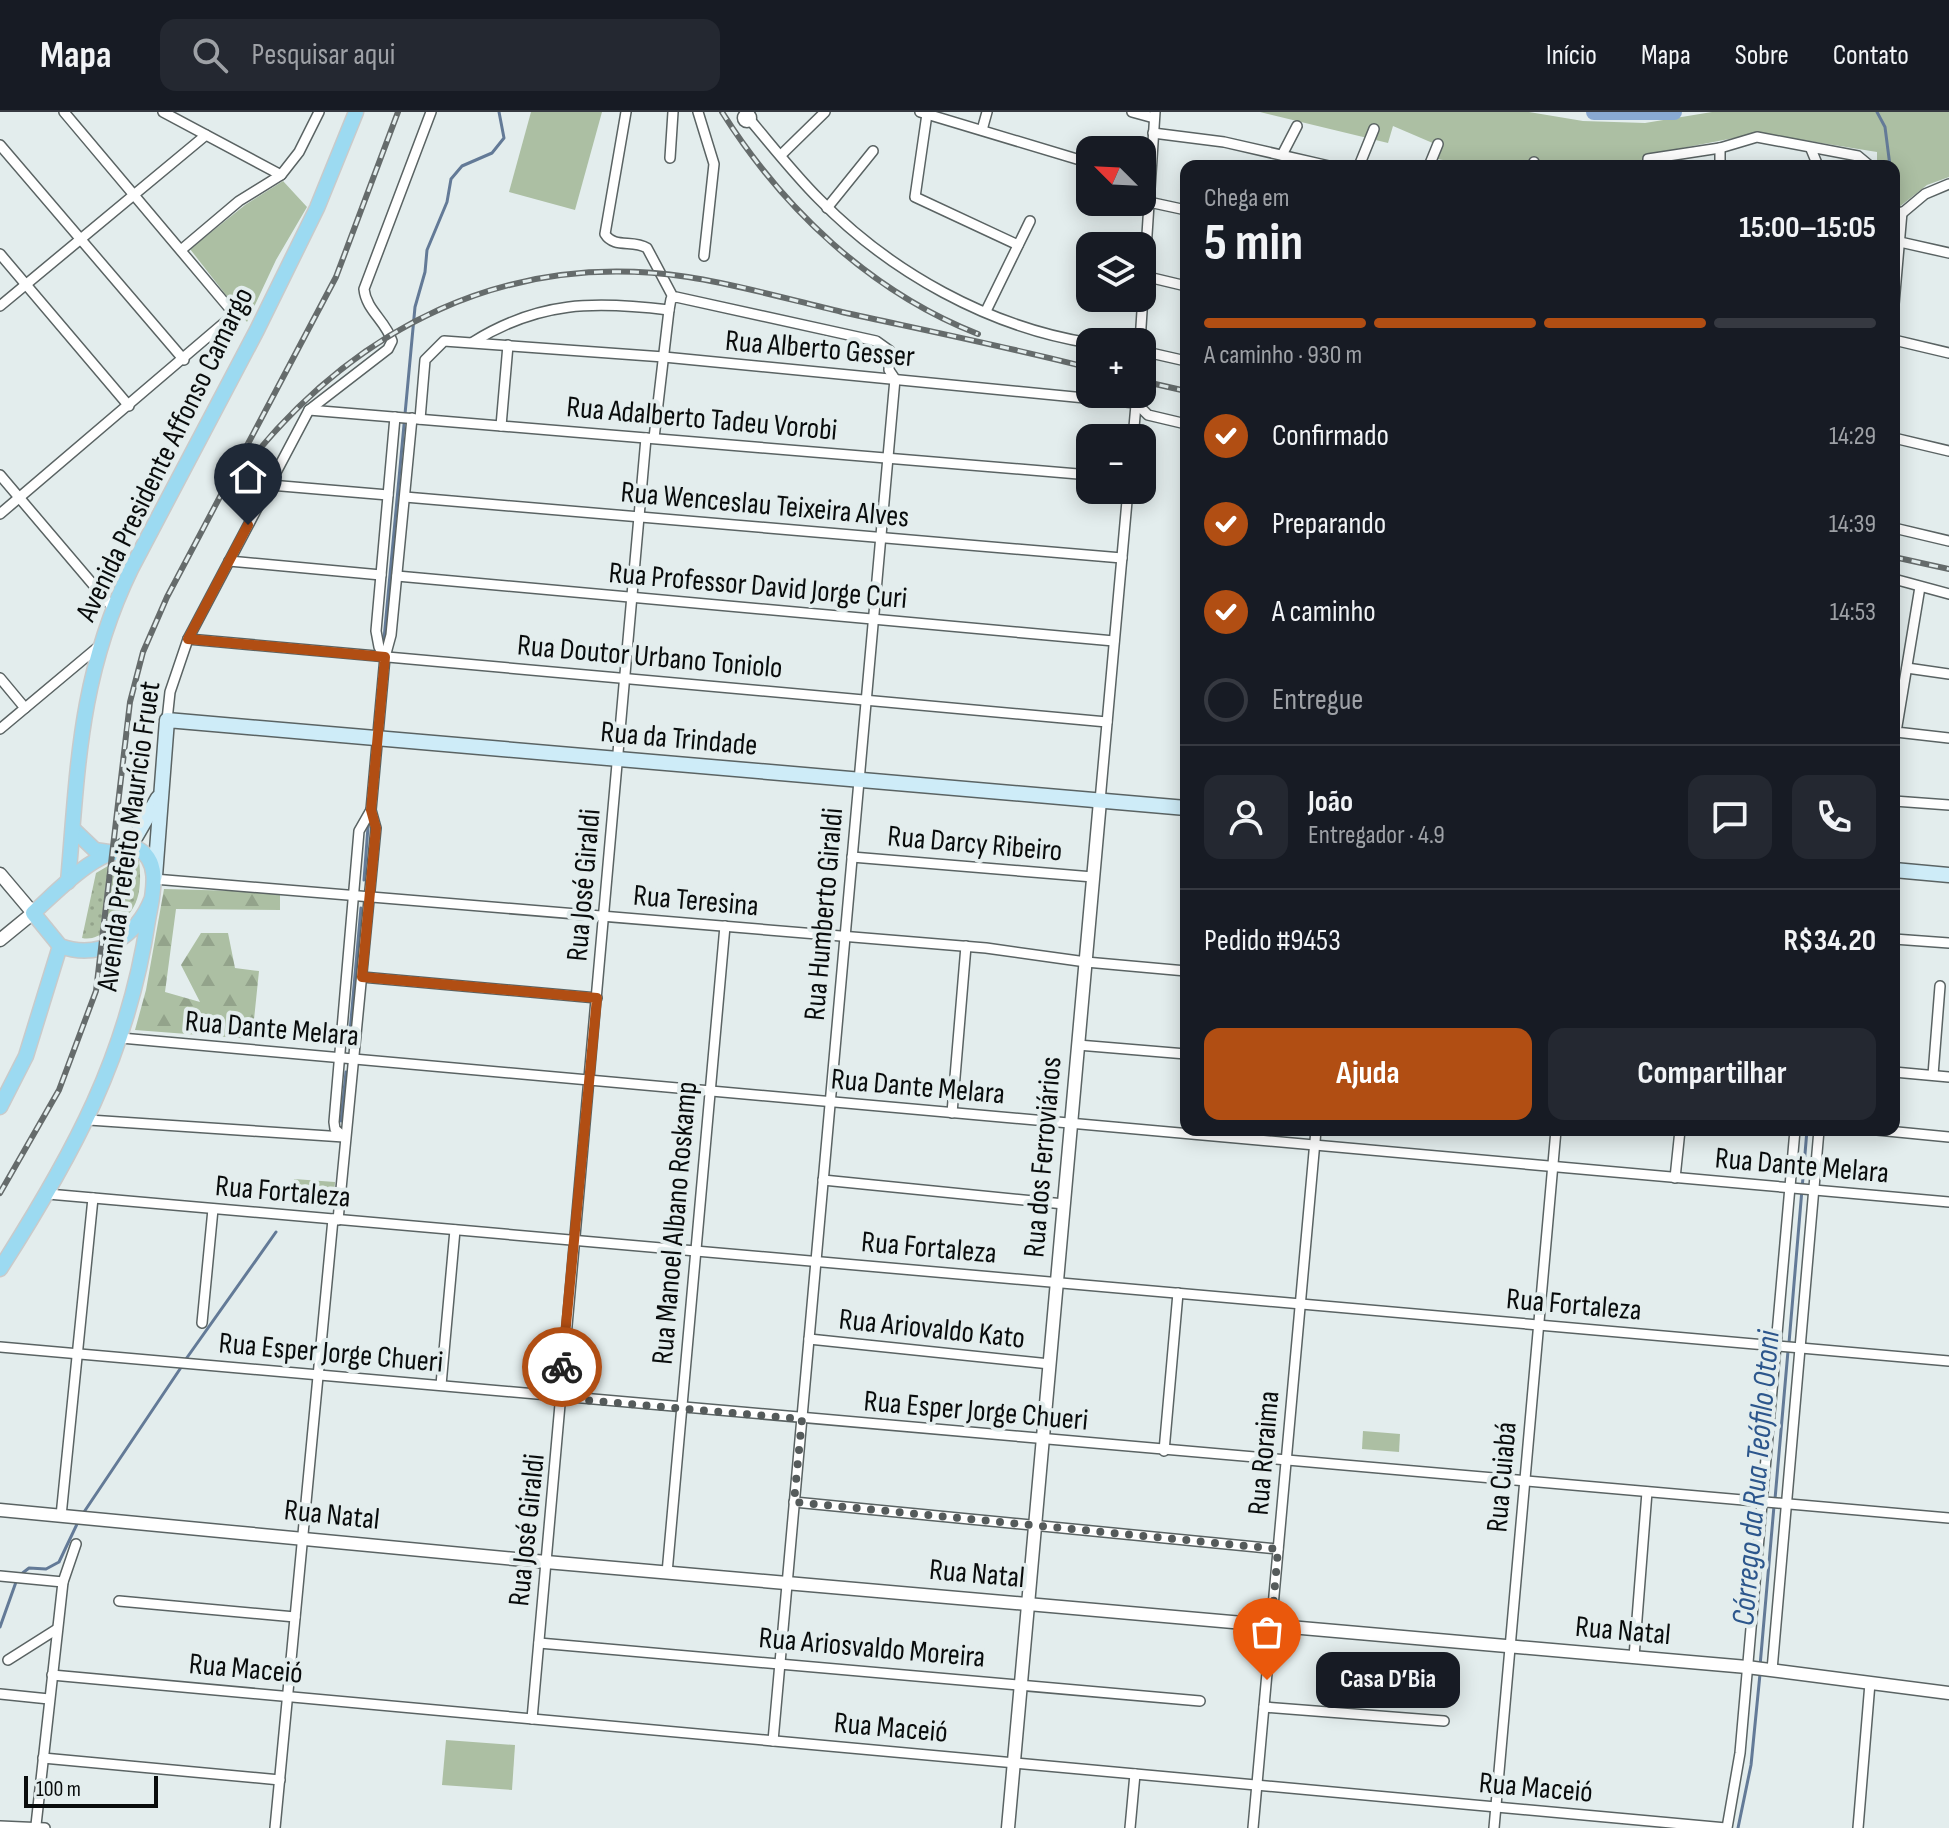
<!DOCTYPE html>
<html lang="pt">
<meta charset="utf-8">
<style>
body{margin:0;font-family:"Sofia Sans Condensed",sans-serif;background:#242831;color:#f1f3f6;height:100vh;display:flex;flex-direction:column;font-size:30px;white-space:nowrap}
*{box-sizing:border-box;margin:0}
p{font-size:26px;color:#9ea1a6}
.icon{flex:none;width:44px;height:44px;fill:none;stroke:currentColor;stroke-width:2;stroke-linecap:round;stroke-linejoin:round}
.map{position:relative;flex:1;overflow:hidden}
.drawer{position:absolute;left:1180px;top:48px;width:720px;height:976px;display:flex;flex-direction:column;background:#171b24;border-radius:16px;box-shadow:0 4px 20px #0003}
.drawer>*{flex:none}
.needle{width:52px;rotate:294deg}
.fabs{position:absolute;left:1076px;top:24px;display:grid;gap:16px}
.fabs a{display:grid;place-items:center;width:80px;height:80px;border-radius:16px;background:#171b24;box-shadow:0 4px 20px #0003;font-size:40px}
.scale{position:absolute;left:24px;bottom:20px;width:134px;box-sizing:border-box;padding-left:8px;border:4px solid #090c0c;border-top:0;font-size:22px;line-height:28px;white-space:nowrap;color:#090c0c;-webkit-text-stroke:6px #e3eded;paint-order:stroke}
.pin{position:absolute;display:grid;place-items:center;width:68px;height:68px;color:#fff;margin:-82px -34px;border-radius:50% 50% 50% 0;rotate:-45deg;box-shadow:0 0 8px #0007}
.pin .icon{rotate:45deg}
.courier{position:absolute;display:grid;place-items:center;width:80px;height:80px;margin:-40px;border:6px solid #b14e13;border-radius:50%;background:#fff;color:#222;box-shadow:0 2px 10px #0007}
.bubble{position:absolute;height:56px;border-radius:16px;background:#171b24;box-shadow:0 4px 20px #0003;font-size:26px;font-weight:700;line-height:56px;text-align:center}
.overview em{font-style:normal;font-weight:700}
.overview div{display:flex;flex-direction:column-reverse}
.overview{display:flex;align-items:center;justify-content:space-between;height:136px;padding:0 24px}
h1{font-size:52px;font-weight:700;line-height:60px}
.bar{display:grid;grid-template-columns:repeat(4,1fr);gap:12px 8px;align-content:center;height:96px;padding:0 24px}
.bar i{height:10px;border-radius:6px;background:#363941}
.bar .current{background:#b14e13}
.bar p{grid-column:span 4}
.line{display:flex;align-items:center;gap:20px;padding:0 24px;border-top:2px solid #363941}
.line div{flex:1}
.round{display:grid;place-items:center;flex:none;width:84px;height:84px;border-radius:16px;background:#242831}
ol{padding:0 24px;list-style:none}
li{display:flex;align-items:center;gap:24px;height:88px}
li p{margin-inline-start:auto}
li .icon{padding:8px;border-radius:50%;background:#b14e13;color:#fff;stroke-width:4}
li:last-child{color:#9ea1a6}
li i{width:44px;height:44px;border:4px solid #363941;border-radius:50%}
.primary-button{display:flex;gap:16px;margin-top:auto;padding:16px 24px}
.primary-button a{flex:1;height:92px;border-radius:16px;background:#b14e13;color:#fff;font-size:32px;font-weight:700;line-height:92px;text-align:center}
.primary-button a+a{background:#242831;color:#f1f3f6}
header{display:flex;align-items:center;gap:48px;box-sizing:border-box;height:112px;padding:0 40px;background:#171b24;border-bottom:2px solid #363941}
header strong{font-size:38px}
nav{display:flex;gap:44px;margin-inline-start:auto;font-size:28px}
.search{width:560px;height:72px;background:#242831;display:flex;align-items:center;gap:20px;box-sizing:border-box;padding:0 28px;border-radius:16px;color:#9ea1a6;font-size:30px}
.map>svg:first-child{display:block}
.grass{fill:url(#grass-dots)}
.forest{fill:url(#forest-firs)}
.green{fill:#acbfa3}
.lines{fill:none;stroke-linecap:round;stroke-linejoin:round}
.stream{stroke:#637a97;stroke-width:3}
.river{stroke:#89a9d2;stroke-width:16}
.minor-casing{stroke:#5a6363;stroke-width:12}
.tertiary-casing{stroke:#5a6363;stroke-width:15}
.secondary-casing{stroke:#5a6363;stroke-width:17}
.primary-casing{stroke:#c9caca;stroke-width:17}
.minor{stroke:#fff;stroke-width:9}
.tertiary{stroke:#fff;stroke-width:12}
.secondary{stroke:#ceecf8;stroke-width:14}
.primary{stroke:#9cdaf1;stroke-width:14}
.rail-casing{stroke:#656b6b;stroke-width:6}
.rail{stroke:#e3eded;stroke-width:3;stroke-dasharray:9;stroke-linecap:butt}
.done{stroke:#555b5b;stroke-width:8;stroke-dasharray:0 14.4}
.route{stroke:#b14e13;stroke-width:10}
.labels{text-anchor:middle;stroke-width:8;stroke-linejoin:round;paint-order:stroke}
.street-label{font-size:30px;fill:#090c0c;stroke:#e3eded}
.water-label{font-size:32px;font-style:italic;fill:#2c568c;stroke:#e3eded}
</style>
<header>
<strong>Mapa</strong>
<div class="search"><svg class="icon" aria-label="search" viewBox="0 0 24 24"><circle cx="10" cy="10" r="6"/><path d="M15 15l6 6"/></svg>Pesquisar aqui</div>
<nav><a>Início</a><a>Mapa</a><a>Sobre</a><a>Contato</a></nav>
</header>
<div class="map">
<svg width="1949" height="1716" viewBox="0 0 1949 1716">
<defs>
<pattern id="grass-dots" width="8" height="8" patternUnits="userSpaceOnUse" patternTransform="scale(2)"><rect width="8" height="8" fill="#acbfa3"/><path d="M2 2h.1M6 6h.1" fill="none" stroke="#93a38b" stroke-width="1.8" stroke-linecap="round"/></pattern>
<pattern id="forest-firs" width="22" height="20" patternUnits="userSpaceOnUse" patternTransform="scale(2)"><rect width="22" height="20" fill="#acbfa3"/><path d="M5 1l3.5 6h-7zM16 11l3.5 6h-7z" fill="#93a38b"/></pattern>
</defs>
<rect width="100%" height="100%" fill="#e3eded"/>
<path class="grass" d="M125 744 139 748C143 783 137 803 107 819 98 824 92 828 82 826L96 761Z"/>
<path class="forest" d="M164 777 280 780V798L176 797 165 880 200 890 181 853 201 821H228L235 856 259 859 252 927 135 918 146 878Z"/>
<g class="green">
<path d="M531 0H602L575 98 509 80Z"/>
<path d="M1260 0H1529L1583 9 1645 11 1712 0H1949V65L1927 73 1894 99V54H1877V40L1760 21 1646 43 1643 54H1523L1481 50 1479 54 1437 47 1442 35 1393 14 1388 31Z"/>
<path d="M283 69 307 95 276 148 247 210 190 137 245 93Z"/>
<path d="M294 1067 335 1070 333 1096 292 1093Z"/>
<path d="M1363 1319 1400 1322 1399 1340 1362 1337Z"/>
<path d="M446 1628 515 1633 512 1678 442 1673Z"/>
</g>
<g class="lines">
<g class="stream">
<path d="M1877 0 1885 15 1890 54"/>
<path d="M384 527 415 195 425 160 427 138 447 90 451 67 462 54 492 41 504 26 499 0"/>
<path d="M364 768 368 715"/>
<path d="M349 931 361 796"/>
<path d="M341 1009 346 960"/>
<path d="M1789 1231 1807 1018"/>
<path d="M186 1247 276 1120"/>
<path d="M1775 1387 1788 1239"/>
<path d="M84 1400 182 1254"/>
<path d="M20 1463 29 1456 46 1457 59 1450 78 1410"/>
<path d="M0 1515 16 1470"/>
<path d="M1760 1554 1774 1394"/>
<path d="M1738 1716 1751 1653 1760 1562"/>
</g>
<path class="river" d="M1594 0H1674"/>
<defs>
<g id="minor">
<path d="M163 0 281 63"/>
<path d="M626 0 605 122C614 137 633 127 647 136L673 185"/>
<path d="M698 0 714 52 704 144"/>
<path d="M920 0 1090 51"/>
<path d="M1132 0 1154 6"/>
<circle cx="747" cy="6" r="4.5"/>
<path d="M927 2 915 85 1018 133"/>
<path d="M751 9C773 35 795 63 819 87 890 160 989 215 1090 231"/>
<path d="M982 18 987 0"/>
<path d="M1153 21 1224 30 1329 54"/>
<path d="M0 33 184 248"/>
<path d="M1811 37 1818 54"/>
<path d="M781 43 825 0"/>
<path d="M1282 43 1297 14"/>
<path d="M670 46 673 0"/>
<path d="M1359 54 1374 17"/>
<path d="M1429 54 1438 32"/>
<path d="M1534 54V50"/>
<path d="M1648 54V47L1720 36 1757 25 1858 44 1870 54"/>
<path d="M1720 54V36"/>
<path d="M1149 90 1186 98"/>
<path d="M827 96 873 39"/>
<path d="M1894 108 1925 82 1949 72"/>
<path d="M1900 130 1949 141"/>
<path d="M181 138 239 89 281 63 299 40 319 0"/>
<path d="M0 142 129 294"/>
<path d="M1144 164 1186 174"/>
<path d="M1894 192 1902 100"/>
<path d="M0 194 206 23"/>
<path d="M986 199 1030 109"/>
<path d="M1894 228 1949 241"/>
<path d="M473 230C539 189 594 189 669 198L671 187 676 185 876 229 890 239 889 258 895 267 773 1629"/>
<path d="M1140 230 1155 0"/>
<path d="M1142 239 1186 249"/>
<path d="M309 298 1090 363"/>
<path d="M420 307 425 248 444 229 664 245 1136 291 1148 303 1186 312"/>
<path d="M501 314 508 233"/>
<path d="M654 326 669 198"/>
<path d="M1133 326 1137 282"/>
<path d="M1894 326 1949 339"/>
<path d="M0 363 113 496"/>
<path d="M270 373 388 383"/>
<path d="M405 385 1122 446"/>
<path d="M0 402 231 205 230 197 64 0"/>
<path d="M1894 416 1949 429"/>
<path d="M229 449 381 463"/>
<path d="M397 464 1114 529"/>
<path d="M1894 467 1949 482"/>
<path d="M1920 475 1896 620 1949 626"/>
<path d="M188 527 1107 610"/>
<path d="M385 545 379 535 376 519 395 305"/>
<path d="M1907 556 1949 562"/>
<path d="M0 566 25 596"/>
<path d="M167 608 170 580 188 527 309 298 388 237 392 229C386 209 366 198 364 177L431 0"/>
<path d="M0 617 98 535"/>
<path d="M1100 689 1128 378"/>
<path d="M1894 689 1949 693"/>
<path d="M852 745 1093 765"/>
<path d="M154 767 986 836 1086 850 1186 859"/>
<path d="M1894 827 1949 831"/>
<path d="M362 865 597 886"/>
<path d="M121 926 1949 1090"/>
<path d="M1078 933 1186 942"/>
<path d="M1894 960 1949 965"/>
<path d="M1933 963 1940 874"/>
<path d="M952 1001 966 834"/>
<path d="M89 1008 344 1025"/>
<path d="M1877 1018 1949 1025"/>
<path d="M344 1025 335 1017 334 1010 359 719 371 698"/>
<path d="M1675 1066 1680 1018"/>
<path d="M823 1068 1064 1092"/>
<path d="M48 1082 1949 1249"/>
<path d="M338 1108 376 716 371 698 385 545 391 523 412 306"/>
<path d="M202 1211 213 1097"/>
<path d="M809 1227 1050 1252"/>
<path d="M0 1235 1949 1406"/>
<path d="M441 1273 455 1118"/>
<path d="M1164 1339 1178 1181"/>
<path d="M794 1390 1278 1437"/>
<path d="M61 1404 93 1086"/>
<path d="M667 1461 725 814"/>
<path d="M0 1464 63 1470"/>
<path d="M119 1489 295 1505"/>
<path d="M539 1531 1200 1589"/>
<path d="M1634 1545 1647 1380"/>
<path d="M8 1548 57 1517"/>
<path d="M1772 1558 1819 1018"/>
<path d="M52 1563 1726 1716"/>
<path d="M0 1582 49 1587"/>
<path d="M1264 1595 1444 1609"/>
<path d="M532 1607 646 326"/>
<path d="M43 1646 280 1668"/>
<path d="M36 1713 63 1470 76 1432"/>
<path d="M0 1714 45 1716"/>
<path d="M275 1716 333 1107"/>
<path d="M1130 1716 1135 1662"/>
<path d="M1253 1716 1316 1018"/>
<path d="M1494 1716 1556 1018"/>
<path d="M1727 1716 1740 1641 1795 1018"/>
<path d="M1858 1716 1870 1571"/>
</g>
<g id="tertiary">
<path d="M0 762 33 801 0 828"/>
<path d="M0 1398 546 1450 1747 1555 1949 1581"/>
<path d="M1008 1716 1100 689"/>
</g>
<g id="secondary">
<path d="M115 740 136 724 158 686"/>
<path d="M1894 758 1949 763"/>
<path d="M155 764 167 608 1186 696"/>
</g>
<g id="primary">
<path d="M73 717 95 738 115 741"/>
<path d="M68 770C78 655 79 564 131 457L257 218 317 96 356 0"/>
<path d="M0 995 26 944 60 834"/>
<path d="M0 1157C73 1043 128 943 148 808 152 785 163 748 136 736 96 736 60 777 33 801L60 834C101 849 137 824 152 786"/>
</g>
</defs>
<use href="#minor" class="minor-casing"/>
<use href="#tertiary" class="tertiary-casing"/>
<use href="#secondary" class="secondary-casing"/>
<use href="#primary" class="primary-casing"/>
<use href="#minor" class="minor"/>
<use href="#tertiary" class="tertiary"/>
<use href="#secondary" class="secondary"/>
<use href="#primary" class="primary"/>
<defs>
<g id="rail">
<path d="M722 0C783 97 871 180 978 222"/>
<path d="M1142 269 1186 279"/>
<path d="M244 356C355 215 506 138 688 165 740 173 791 188 842 200 924 218 1008 235 1090 256"/>
<path d="M1894 445 1949 457"/>
<path d="M0 1081 59 978 96 879 130 590 143 540 167 485 336 165 398 0"/>
</g>
</defs>
<use href="#rail" class="rail-casing"/>
<use href="#rail" class="rail"/>
</g>
<g class="lines">
<path class="done" d="M562 1255 561 1284 573 1287 802 1307 794 1390 1278 1437 1267 1568"/>
<path class="route" d="M248 413 188 527 385 545 371 698 376 716 362 865 597 886 562 1255"/>
</g>
<g class="labels">
<g class="street-label">
<text transform="translate(820 236) rotate(5)" y="10">Rua Alberto Gesser</text>
<text transform="translate(702 306) rotate(5)" y="10">Rua Adalberto Tadeu Vorobi</text>
<text transform="translate(164 342) rotate(-64)" y="10">Avenida Presidente Affonso Camargo</text>
<text transform="translate(765 392) rotate(5)" y="10">Rua Wenceslau Teixeira Alves</text>
<text transform="translate(758 473) rotate(5)" y="10">Rua Professor David Jorge Curi</text>
<text transform="translate(650 544) rotate(5)" y="10">Rua Doutor Urbano Toniolo</text>
<text transform="translate(679 626) rotate(5)" y="10">Rua da Trindade</text>
<text transform="translate(128 724) rotate(-82)" y="10">Avenida Prefeito Maurício Fruet</text>
<text transform="translate(975 731) rotate(5)" y="10">Rua Darcy Ribeiro</text>
<text transform="translate(583 773) rotate(-85)" y="10">Rua José Giraldi</text>
<text transform="translate(696 788) rotate(5)" y="10">Rua Teresina</text>
<text transform="translate(823 802) rotate(-85)" y="10">Rua Humberto Giraldi</text>
<text transform="translate(272 916) rotate(5)" y="10">Rua Dante Melara</text>
<text transform="translate(918 974) rotate(5)" y="10">Rua Dante Melara</text>
<text transform="translate(1042 1045) rotate(-85)" y="10">Rua dos Ferroviários</text>
<text transform="translate(1802 1053) rotate(5)" y="10">Rua Dante Melara</text>
<text transform="translate(283 1079) rotate(5)" y="10">Rua Fortaleza</text>
<text transform="translate(674 1111) rotate(-85)" y="10">Rua Manoel Albano Roskamp</text>
<text transform="translate(929 1135) rotate(5)" y="10">Rua Fortaleza</text>
<text transform="translate(1574 1192) rotate(5)" y="10">Rua Fortaleza</text>
<text transform="translate(932 1216) rotate(6)" y="10">Rua Ariovaldo Kato</text>
<text transform="translate(331 1240) rotate(5)" y="10">Rua Esper Jorge Chueri</text>
<text transform="translate(976 1298) rotate(5)" y="10">Rua Esper Jorge Chueri</text>
<text transform="translate(1263 1341) rotate(-85)" y="10">Rua Roraima</text>
<text transform="translate(1501 1365) rotate(-85)" y="10">Rua Cuiabá</text>
<text transform="translate(332 1402) rotate(6)" y="10">Rua Natal</text>
<text transform="translate(526 1418) rotate(-84)" y="10">Rua José Giraldi</text>
<text transform="translate(977 1461) rotate(5)" y="10">Rua Natal</text>
<text transform="translate(1623 1518) rotate(5)" y="10">Rua Natal</text>
<text transform="translate(872 1535) rotate(5)" y="10">Rua Ariosvaldo Moreira</text>
<text transform="translate(246 1556) rotate(5)" y="10">Rua Maceió</text>
<text transform="translate(891 1615) rotate(5)" y="10">Rua Maceió</text>
<text transform="translate(1536 1675) rotate(5)" y="10">Rua Maceió</text>
</g>
<g class="water-label">
<text transform="translate(1755 1366) rotate(-85)" y="11">Córrego da Rua Teófilo Otoni</text>
</g>
</g>
</svg>
<div class="fabs">
<a><svg class="needle" viewBox="-14 -14 28 28"><path d="M0-13l5 13h-10z" fill="#e53935"/><path d="M0 13l5-13h-10z" fill="#9ea1a6"/></svg></a>
<a><svg class="icon" aria-label="layers" viewBox="0 0 24 24"><path d="M12 4l9 5-9 5-9-5zM3 14l9 5 9-5"/></svg></a>
<a>+</a>
<a>−</a>
</div>
<div class="scale">100 m</div>
<div class="pin" style="left:1267px;top:1568px;background:#ea580c"><svg class="icon" aria-label="bag" viewBox="0 0 24 24"><path d="M5 8h14l-1 12H6zM9 8a3 3 0 0 1 6 0"/></svg></div>
<div class="pin" style="left:248px;top:413px;background:#1f2937"><svg class="icon" aria-label="home" viewBox="0 0 24 24"><path d="M3 11l9-7 9 7M6 9v11h12V9"/></svg></div>
<div class="courier" style="left:562px;top:1255px"><svg class="icon" aria-label="bike" viewBox="0 0 24 24"><circle cx="6" cy="16" r="4"/><circle cx="18" cy="16" r="4"/><path d="M6 16l4-8h5l3 8M10 8l3 8H6M13 5h3"/></svg></div>
<div class="bubble" style="left:1316px;top:1540px;width:144px">Casa D’Bia</div>
<section class="drawer">
<div class="overview"><div><h1>5 min</h1><p>Chega em</p></div><em>15:00–15:05</em></div>
<div class="bar"><i class="current"></i><i class="current"></i><i class="current"></i><i></i><p>A caminho · 930 m</p></div>
<ol>
<li><svg class="icon" aria-label="check" viewBox="0 0 24 24"><path d="M5 12l5 5 9-10"/></svg>Confirmado<p>14:29</p></li>
<li><svg class="icon" aria-label="check" viewBox="0 0 24 24"><path d="M5 12l5 5 9-10"/></svg>Preparando<p>14:39</p></li>
<li><svg class="icon" aria-label="check" viewBox="0 0 24 24"><path d="M5 12l5 5 9-10"/></svg>A caminho<p>14:53</p></li>
<li><i></i>Entregue</li>
</ol>
<div class="line" style="height:144px"><a class="round"><svg class="icon" aria-label="person" viewBox="0 0 24 24"><circle cx="12" cy="8" r="4"/><path d="M4 21q1-7 8-7t8 7"/></svg></a><div><b>João</b><p>Entregador · 4.9</p></div><a class="round"><svg class="icon" aria-label="chat" viewBox="0 0 24 24"><path d="M4 5h16v11H9l-5 4z"/></svg></a><a class="round"><svg class="icon" aria-label="phone" viewBox="0 0 24 24"><path d="M5 4h4l2 5-3 2q2 4 5 5l2-3 5 2v4C11 20 4 13 5 4z"/></svg></a></div>
<div class="line" style="height:104px"><div>Pedido #9453</div><b>R$34.20</b></div>
<div class="primary-button"><a>Ajuda</a><a>Compartilhar</a></div>
</section>
</div>
